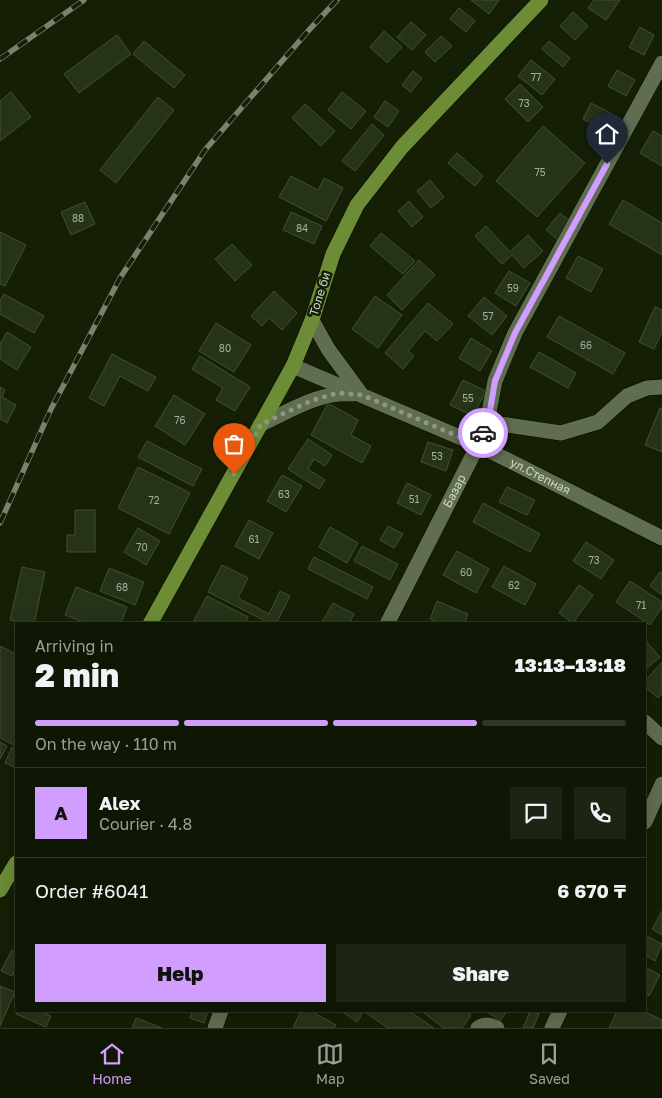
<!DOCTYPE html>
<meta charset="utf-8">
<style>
body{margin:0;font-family:"Golos Text",sans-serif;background:#1d2413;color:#f1f3f6;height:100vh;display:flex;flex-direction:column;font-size:19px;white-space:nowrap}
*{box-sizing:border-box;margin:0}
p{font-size:16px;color:#9b9f9a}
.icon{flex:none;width:28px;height:28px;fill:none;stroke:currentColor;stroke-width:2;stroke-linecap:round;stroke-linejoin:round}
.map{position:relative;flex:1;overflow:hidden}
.details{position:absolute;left:15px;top:622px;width:631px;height:390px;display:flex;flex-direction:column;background:#0f1704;border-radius:0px;box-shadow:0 5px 20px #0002,0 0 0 1px #2f3626}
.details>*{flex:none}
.pin{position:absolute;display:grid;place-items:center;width:42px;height:42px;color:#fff;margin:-51px -21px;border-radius:50% 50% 50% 0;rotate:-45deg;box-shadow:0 0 5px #0007}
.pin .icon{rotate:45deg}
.courier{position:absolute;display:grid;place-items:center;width:50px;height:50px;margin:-25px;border:4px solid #d19dfe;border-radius:50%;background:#fff;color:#222;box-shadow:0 1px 6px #0007}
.summary em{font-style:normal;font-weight:800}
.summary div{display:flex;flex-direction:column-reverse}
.summary{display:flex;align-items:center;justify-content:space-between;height:85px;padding:0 20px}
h1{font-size:32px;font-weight:800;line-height:38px}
.bar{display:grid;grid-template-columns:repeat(4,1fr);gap:8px 5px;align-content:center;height:60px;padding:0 20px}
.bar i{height:6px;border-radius:4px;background:#2f3626}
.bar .current{background:#d19dfe}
.bar p{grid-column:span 4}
.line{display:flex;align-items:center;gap:12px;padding:0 20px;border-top:1px solid #2f3626}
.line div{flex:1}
.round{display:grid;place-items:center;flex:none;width:52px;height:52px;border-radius:0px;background:#1d2413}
.primary-button{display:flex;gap:10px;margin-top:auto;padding:10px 20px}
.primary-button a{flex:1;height:58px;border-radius:0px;background:#d19dfe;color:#111;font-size:20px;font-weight:800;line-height:58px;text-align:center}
.primary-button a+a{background:#1d2413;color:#f1f3f6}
.tab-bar{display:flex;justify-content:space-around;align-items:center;height:70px;border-top:1px solid #2f3626;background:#0f1704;font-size:14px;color:#9b9f9a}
.tab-bar a{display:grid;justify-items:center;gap:2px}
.tab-bar .current{color:#d19dfe}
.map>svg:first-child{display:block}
.building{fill:#273318;stroke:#424f33}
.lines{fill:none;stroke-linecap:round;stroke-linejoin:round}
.minor-casing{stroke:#030800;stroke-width:16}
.major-casing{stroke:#030800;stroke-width:16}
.minor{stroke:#606d50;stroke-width:15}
.major{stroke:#6c8c36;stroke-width:15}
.rail-casing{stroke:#78826d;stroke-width:5.5}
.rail{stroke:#141f05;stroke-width:4;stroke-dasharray:11;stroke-linecap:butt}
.done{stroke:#8e9783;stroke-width:5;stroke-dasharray:0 9}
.route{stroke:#d19dfe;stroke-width:6}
.labels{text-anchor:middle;stroke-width:5;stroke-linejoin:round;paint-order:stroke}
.number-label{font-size:10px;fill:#a6af9b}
.street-label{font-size:12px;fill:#d0d8c7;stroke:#141f05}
</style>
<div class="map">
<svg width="662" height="1028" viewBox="0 0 662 1028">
<rect width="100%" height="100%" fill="#141f05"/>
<g class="building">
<path d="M471 0H499L489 14Z"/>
<path d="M594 0H620L606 20 588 8Z"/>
<path d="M459 8 475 21 466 32 450 19Z"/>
<path d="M573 12 588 26 575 40 560 26Z"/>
<path d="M411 22 426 35 412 50 397 37Z"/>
<path d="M640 27 654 35 644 55 629 47Z"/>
<path d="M384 31 402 47 387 63 370 47Z"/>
<path d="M117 35 131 54 79 93 64 74Z"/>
<path d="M441 36 452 46 435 62 425 52Z"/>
<path d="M144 41 185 75 174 88 133 54Z"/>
<path d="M549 41 570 58 563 67 542 49Z"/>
<path d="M531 60 555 79 542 95 518 76Z"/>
<path d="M617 70 635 80 626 96 608 86Z"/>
<path d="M413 71 422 78 411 92 402 85Z"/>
<path d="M520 84 543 107 528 122 505 99Z"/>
<path d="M11 92 31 117 0 141V101Z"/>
<path d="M342 92 366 111 351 129 328 110Z"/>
<path d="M158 97 174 110 116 183 100 170Z"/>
<path d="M385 101 399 111 388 127 374 117Z"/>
<path d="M591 103 614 115 605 130 583 119Z"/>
<path d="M305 104 335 131 321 146 292 118Z"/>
<path d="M372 124 384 135 355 171 342 161Z"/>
<path d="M543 126 585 163 537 217 496 181Z"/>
<path d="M653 131 662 136V166L640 153Z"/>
<path d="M457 153 483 176 475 186 448 163Z"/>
<path d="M291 176 318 190 324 178 343 188 326 221 279 197Z"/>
<path d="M430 180 444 197 431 208 417 191Z"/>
<path d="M623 200 662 223V255L609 224Z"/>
<path d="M409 201 423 217 412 227 398 211Z"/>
<path d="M85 202 95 224 71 235 61 212Z"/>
<path d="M291 212 322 226 314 244 283 230Z"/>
<path d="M560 213 572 223 558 240 546 230Z"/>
<path d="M486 226 510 252 528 235 543 251 524 268 512 255 502 264 475 236Z"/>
<path d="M0 232 26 245 5 286 0 284Z"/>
<path d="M381 233 415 261 403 274 370 246Z"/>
<path d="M232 244 252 265 235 281 215 259Z"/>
<path d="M578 256 603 269 591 292 566 278Z"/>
<path d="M419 260 435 275 402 310 387 295Z"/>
<path d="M509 271 530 283 516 306 495 293Z"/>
<path d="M274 291 297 313 282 330 269 318 262 326 251 316Z"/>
<path d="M4 294 44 316 34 333 0 314V301Z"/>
<path d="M375 296 402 315 378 348 352 329Z"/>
<path d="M484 297 507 316 492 335 468 316Z"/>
<path d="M428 303 453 324 437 341 425 331 408 351 414 356 403 369 385 353Z"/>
<path d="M655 307 662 310V332L654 349 639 342Z"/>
<path d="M559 316 625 353 613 374 547 337Z"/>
<path d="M216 323 251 345 234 372 199 351Z"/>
<path d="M7 332 31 347 17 370 0 359V344Z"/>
<path d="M471 338 492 351 480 371 459 358Z"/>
<path d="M539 352 576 373 568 388 530 367Z"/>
<path d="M112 354 156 377 148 391 120 376 104 406 89 398Z"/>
<path d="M200 356 250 387 235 411 216 400 223 388 192 369Z"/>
<path d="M463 380 486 391 473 416 450 405Z"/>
<path d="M0 387 5 390 2 397 16 405 7 423 0 419Z"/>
<path d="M174 395 205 414 185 445 155 426Z"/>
<path d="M328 403 358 420 351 435 371 446 362 463 311 435Z"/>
<path d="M660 408H662V452L645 445Z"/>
<path d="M308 439 332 455 325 466 314 459 308 469 325 480 319 489 288 469Z"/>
<path d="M147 441 202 469 193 486 138 457Z"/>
<path d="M428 442 453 450 446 471 421 462Z"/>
<path d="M138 467 190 493 169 534 118 508Z"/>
<path d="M282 475 302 486 286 512 267 501Z"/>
<path d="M407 483 431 495 421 515 397 503Z"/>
<path d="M507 487 535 500 527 515 499 502Z"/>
<path d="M483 503 540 534 530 552 473 522Z"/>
<path d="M75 510H95V552H67V535H75Z"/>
<path d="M249 520 273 533 259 559 235 546Z"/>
<path d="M388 526 403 534 394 548 380 540Z"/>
<path d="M330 527 358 543 347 563 319 547Z"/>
<path d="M138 528 160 541 146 565 124 552Z"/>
<path d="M586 542 614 560 601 579 573 561Z"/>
<path d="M362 546 398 564 390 580 354 561Z"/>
<path d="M457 551 489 569 476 593 443 575Z"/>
<path d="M314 557 373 587 367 599 308 569Z"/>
<path d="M222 565 248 578 238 598 269 614 280 591 290 596 276 624H271L208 592Z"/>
<path d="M504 566 536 584 525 605 492 587Z"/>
<path d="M22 567 45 572 34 624 10 620Z"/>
<path d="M109 568 144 582 135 605 100 591Z"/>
<path d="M660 572 662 573V595L650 586Z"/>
<path d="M630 581 662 602V607L650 625 616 602Z"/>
<path d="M579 585 593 595 573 623 559 613Z"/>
<path d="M76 587 127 607 121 624H88L65 615Z"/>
<path d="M207 596 248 617 245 624H192Z"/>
<path d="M437 601 468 614 464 624H442L430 619Z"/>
<path d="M333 603 354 614 349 624H321Z"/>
<path d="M645 640 660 657 646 669 645 668Z"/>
<path d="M0 646 16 654V746L0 738Z"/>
<path d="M662 662V693L658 698 645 687V681Z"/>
<path d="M0 742 7 746 0 759Z"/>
<path d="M12 747 16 749V768L5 763Z"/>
<path d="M662 911V935L652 929Z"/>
<path d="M645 935 662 944 655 961 645 955Z"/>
<path d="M12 950 16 952V968L12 976 1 971Z"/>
<path d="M645 967 660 975 649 996 645 993Z"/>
<path d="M0 986 15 992 0 1026Z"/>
<path d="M17 1011H40L51 1016 46 1027 16 1014Z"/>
<path d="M192 1011H208L204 1023 190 1018Z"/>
<path d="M301 1011H311L336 1025 334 1028H293Z"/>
<path d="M341 1011H364L357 1022Z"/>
<path d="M367 1011H409L434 1028H388L366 1013Z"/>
<path d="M421 1011H465L471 1015 462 1028H444Z"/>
<path d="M486 1011H507L500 1021Z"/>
<path d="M530 1011 539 1014 533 1028H523Z"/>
<path d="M617 1011H643L662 1020V1028H609Z"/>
<path d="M136 1018 162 1028H132Z"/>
</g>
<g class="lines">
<defs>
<g id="minor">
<path d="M312 320 328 349 361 394"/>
<path id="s1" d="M293 366 478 445 662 538"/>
<path d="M487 422 561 433 598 422 627 396 647 388 662 387"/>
<path d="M261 424C290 411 320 391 353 394"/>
<path id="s2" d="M387 624 478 445 487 422 495 381 515 333 662 63"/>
<path d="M645 722 662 738"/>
<path d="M645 822 662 784"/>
<path d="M215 1028 221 1011"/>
<path d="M478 1028C484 1023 490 1025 497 1028"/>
<path d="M552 1028 560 1011"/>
</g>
<g id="major">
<path d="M150 624 293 366 312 320 333 254 357 205 402 147 541 0"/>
<path d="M0 890 16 863"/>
</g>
</defs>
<use href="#minor" class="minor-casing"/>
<use href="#major" class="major-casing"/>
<use href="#minor" class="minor"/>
<use href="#major" class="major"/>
<defs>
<g id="rail">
<path d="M0 59 84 0"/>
<path d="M0 523 51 409 120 278 205 150 309 30 337 0"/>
</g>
</defs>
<use href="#rail" class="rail-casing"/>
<use href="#rail" class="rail"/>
</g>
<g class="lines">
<path class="done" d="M234 474 261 424 313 400 338 393 362 395 478 445 483 433"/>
<path class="route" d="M483 433 488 422 495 381 515 333 607 164"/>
</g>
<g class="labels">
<g class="number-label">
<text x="536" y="81">77</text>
<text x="524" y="107">73</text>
<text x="540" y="176">75</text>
<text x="78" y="222">88</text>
<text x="302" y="232">84</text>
<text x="513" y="292">59</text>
<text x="488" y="320">57</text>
<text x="586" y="349">66</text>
<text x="225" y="352">80</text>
<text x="468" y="402">55</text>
<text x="180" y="424">76</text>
<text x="437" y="460">53</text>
<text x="284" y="498">63</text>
<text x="414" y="503">51</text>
<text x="154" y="504">72</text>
<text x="254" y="543">61</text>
<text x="142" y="551">70</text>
<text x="594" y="564">73</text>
<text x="466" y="576">60</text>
<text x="514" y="589">62</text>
<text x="122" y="591">68</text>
<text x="641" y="609">71</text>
</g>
<g class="street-label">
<text transform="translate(320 294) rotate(-73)" y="4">Толе би</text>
<text dy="4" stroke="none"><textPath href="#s1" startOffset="271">ул.Степная</textPath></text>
<text dy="4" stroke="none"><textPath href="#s2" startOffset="149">Базар</textPath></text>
</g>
</g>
</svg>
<div class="pin" style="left:234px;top:474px;background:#ea580c"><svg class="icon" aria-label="bag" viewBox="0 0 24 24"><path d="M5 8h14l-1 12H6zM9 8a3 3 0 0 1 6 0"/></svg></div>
<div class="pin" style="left:607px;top:164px;background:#1f2937"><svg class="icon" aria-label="home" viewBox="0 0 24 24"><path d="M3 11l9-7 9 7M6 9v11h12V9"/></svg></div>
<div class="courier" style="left:483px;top:433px"><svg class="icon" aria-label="car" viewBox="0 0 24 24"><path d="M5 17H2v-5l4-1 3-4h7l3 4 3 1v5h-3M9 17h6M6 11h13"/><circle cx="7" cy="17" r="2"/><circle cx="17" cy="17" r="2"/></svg></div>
<section class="details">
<div class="summary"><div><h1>2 min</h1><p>Arriving in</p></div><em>13:13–13:18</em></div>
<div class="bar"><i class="current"></i><i class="current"></i><i class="current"></i><i></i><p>On the way · 110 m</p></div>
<div class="line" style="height:90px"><b class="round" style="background:#d19dfe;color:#111">A</b><div><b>Alex</b><p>Courier · 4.8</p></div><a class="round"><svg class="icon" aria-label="chat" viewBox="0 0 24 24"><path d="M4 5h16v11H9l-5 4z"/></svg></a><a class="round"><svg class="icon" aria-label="phone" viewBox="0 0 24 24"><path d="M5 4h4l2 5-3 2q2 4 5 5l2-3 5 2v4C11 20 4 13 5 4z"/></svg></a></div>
<div class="line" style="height:65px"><div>Order #6041</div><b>6 670 ₸</b></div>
<div class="primary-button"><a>Help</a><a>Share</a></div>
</section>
</div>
<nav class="tab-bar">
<a class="current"><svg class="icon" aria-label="home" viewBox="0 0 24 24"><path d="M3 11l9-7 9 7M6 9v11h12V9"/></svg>Home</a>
<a><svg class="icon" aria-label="map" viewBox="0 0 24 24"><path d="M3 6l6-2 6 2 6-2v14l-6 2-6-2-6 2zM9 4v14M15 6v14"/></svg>Map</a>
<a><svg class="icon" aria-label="saved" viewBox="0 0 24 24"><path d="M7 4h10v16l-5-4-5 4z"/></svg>Saved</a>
</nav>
